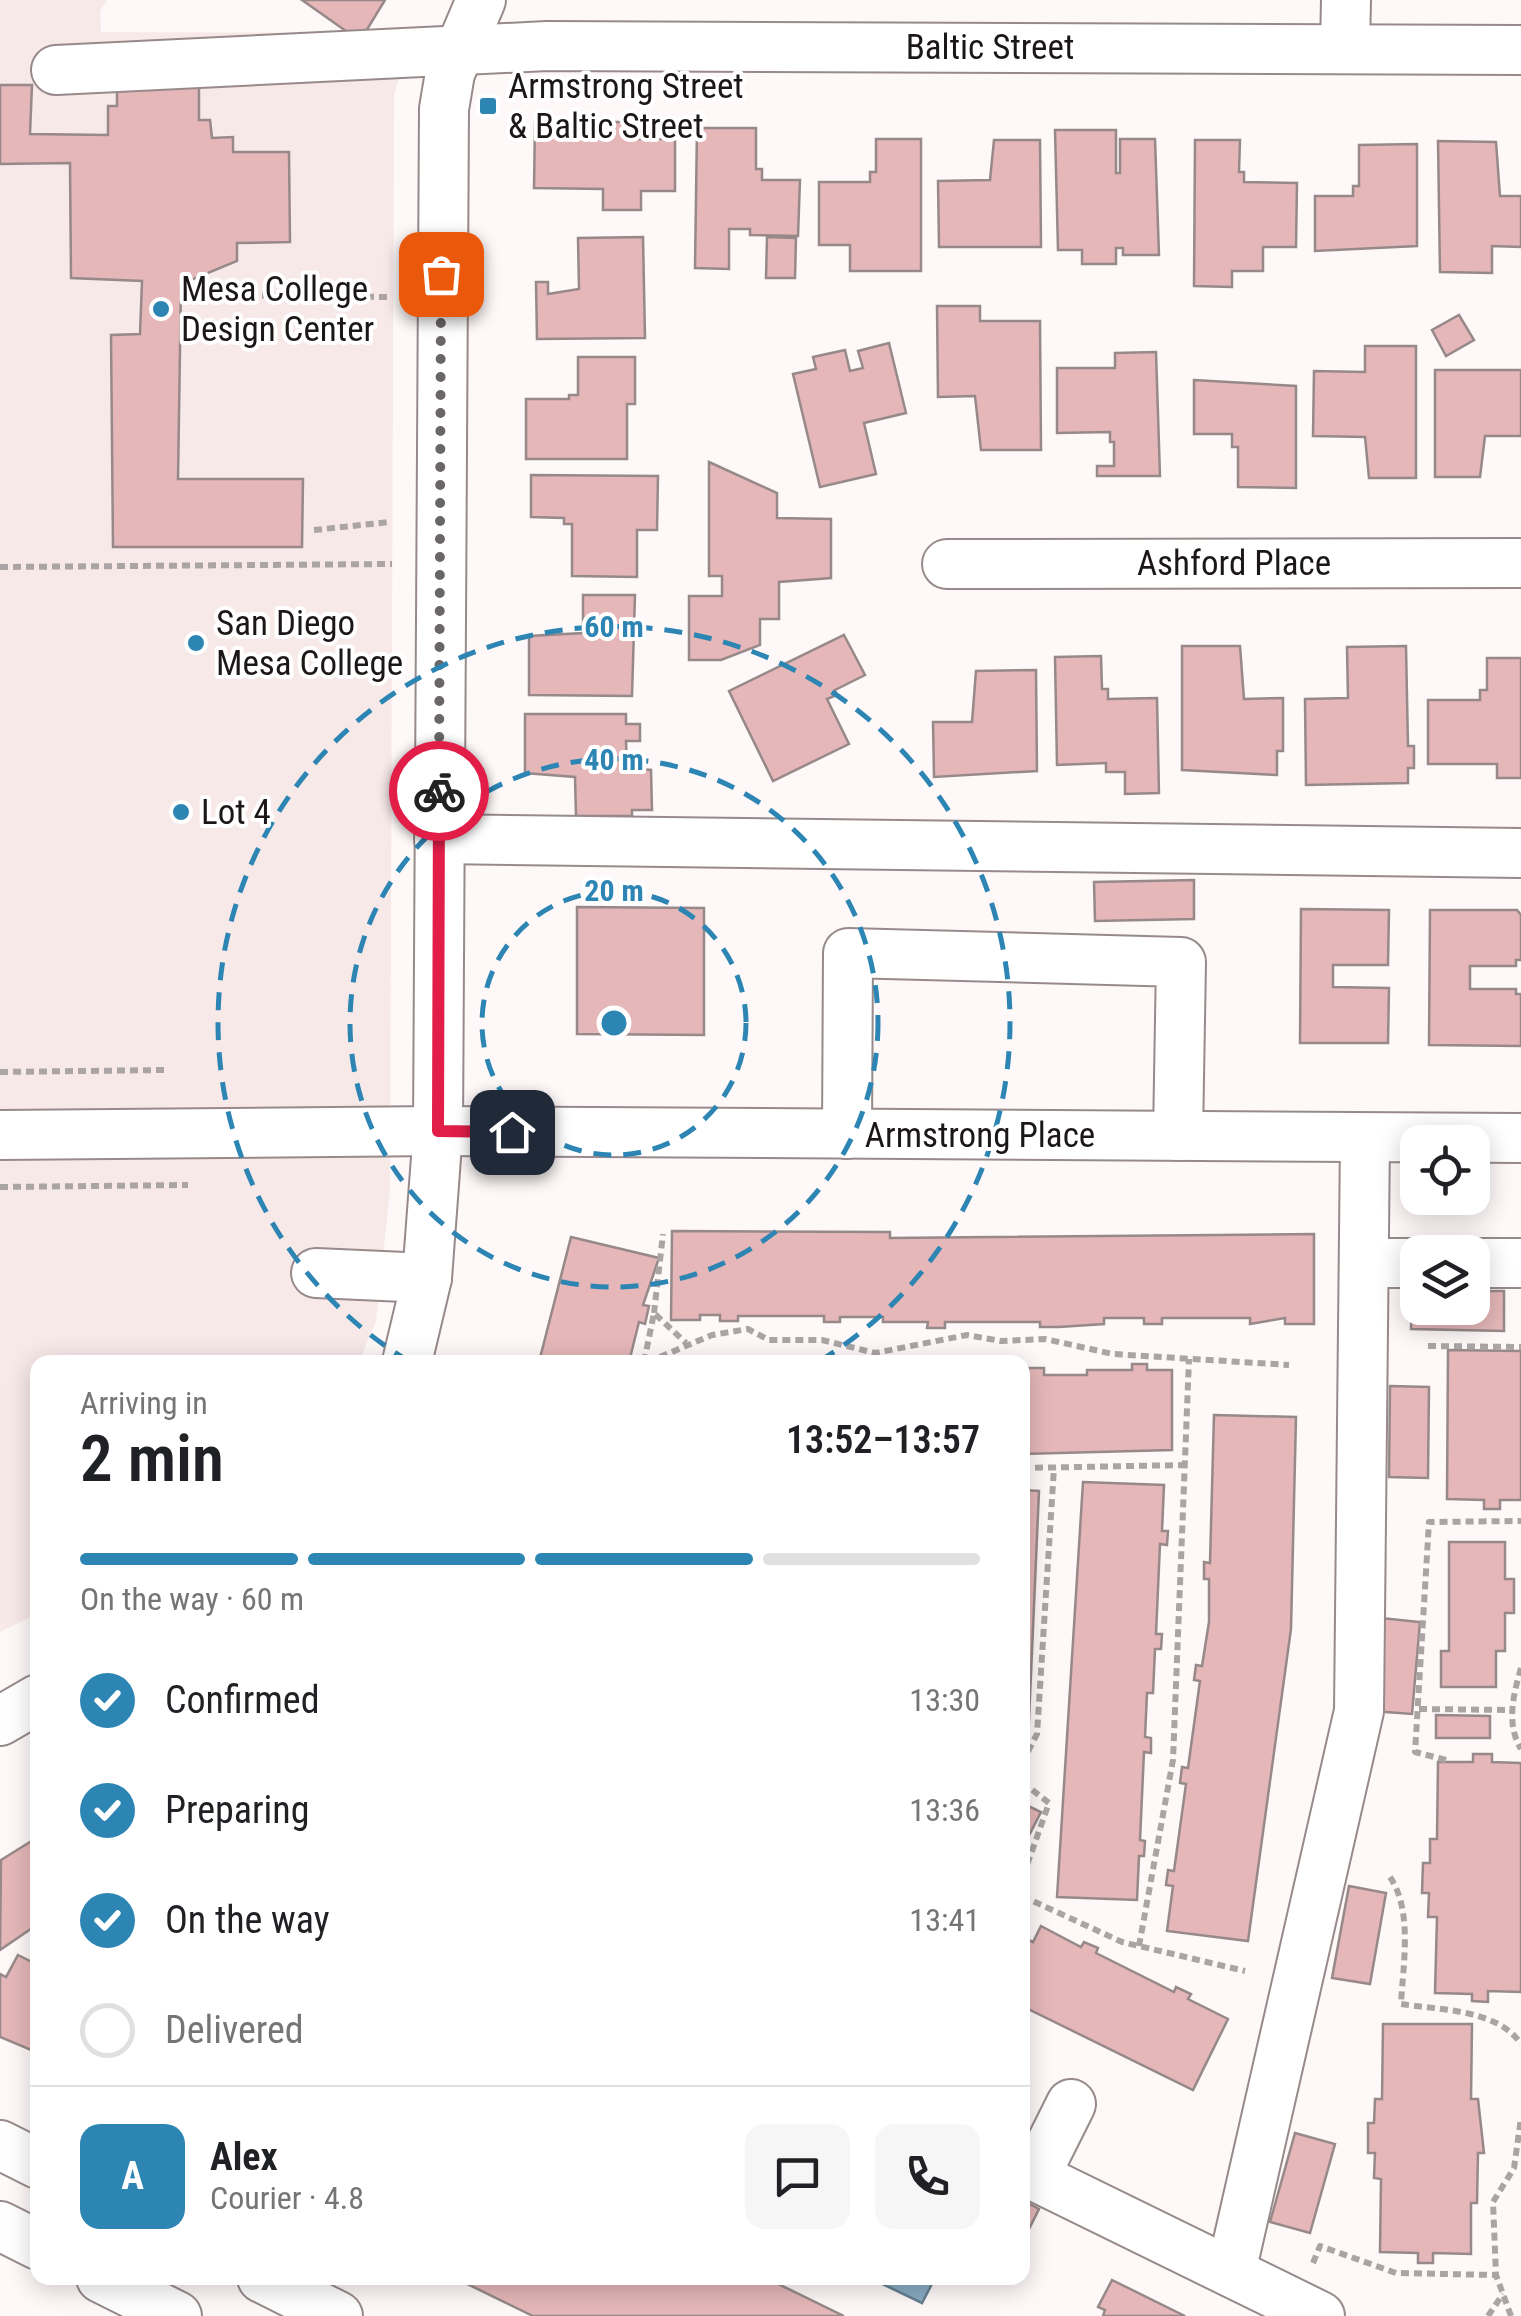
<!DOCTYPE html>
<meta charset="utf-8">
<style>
body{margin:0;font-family:"Roboto Condensed",sans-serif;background:#f6f6f6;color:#202124;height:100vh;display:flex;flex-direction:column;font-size:38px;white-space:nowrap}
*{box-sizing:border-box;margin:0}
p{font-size:32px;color:#757577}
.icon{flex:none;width:55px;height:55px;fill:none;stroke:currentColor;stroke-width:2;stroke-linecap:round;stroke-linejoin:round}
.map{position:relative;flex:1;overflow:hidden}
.panel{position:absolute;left:30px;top:1355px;width:1000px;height:930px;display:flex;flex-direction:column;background:#fff;border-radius:20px;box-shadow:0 5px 25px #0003}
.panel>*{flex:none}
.buttons{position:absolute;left:1400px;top:1125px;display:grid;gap:20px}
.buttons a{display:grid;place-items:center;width:90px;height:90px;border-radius:20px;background:#fff;box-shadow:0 5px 25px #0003;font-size:50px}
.pin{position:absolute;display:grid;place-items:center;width:85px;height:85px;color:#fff;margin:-42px;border-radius:20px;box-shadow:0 5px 15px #0006}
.courier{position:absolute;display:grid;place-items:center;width:100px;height:100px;margin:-50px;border:8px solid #e11d48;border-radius:50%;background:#fff;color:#222;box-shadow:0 2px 12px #0007}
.summary em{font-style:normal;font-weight:600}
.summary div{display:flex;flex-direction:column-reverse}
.summary{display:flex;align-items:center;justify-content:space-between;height:170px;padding:0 50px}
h1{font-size:65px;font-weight:600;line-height:75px}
.bar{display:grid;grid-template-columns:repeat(4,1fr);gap:15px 10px;align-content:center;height:120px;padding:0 50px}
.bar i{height:12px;border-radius:8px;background:#e0e0e0}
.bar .current{background:#2d85b4}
.bar p{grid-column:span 4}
.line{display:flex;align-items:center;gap:25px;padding:0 50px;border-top:2px solid #e0e0e0}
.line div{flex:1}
.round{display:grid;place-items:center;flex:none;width:105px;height:105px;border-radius:20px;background:#f6f6f6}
ol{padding:0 50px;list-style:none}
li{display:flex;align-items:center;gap:30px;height:110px}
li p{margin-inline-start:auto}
li .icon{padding:10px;border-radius:50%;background:#2d85b4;color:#fff;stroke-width:4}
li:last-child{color:#757577}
li i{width:55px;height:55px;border:5px solid #e0e0e0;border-radius:50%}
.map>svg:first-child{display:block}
.built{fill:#f8e9e9}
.water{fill:#87acc4;stroke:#677f90;stroke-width:2.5}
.building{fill:#e5b7b8;stroke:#978989;stroke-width:2.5}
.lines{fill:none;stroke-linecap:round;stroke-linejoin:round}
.minor-casing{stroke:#988a8a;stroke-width:52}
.path{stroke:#aaa4a4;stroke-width:6;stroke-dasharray:8 5;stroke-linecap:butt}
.minor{stroke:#fff;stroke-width:48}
.done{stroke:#6b6666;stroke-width:10;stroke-dasharray:0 18}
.route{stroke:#e11d48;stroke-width:12}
.ring{fill:none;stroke:#2d85b4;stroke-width:5;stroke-dasharray:18 12}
.poi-dot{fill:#2d85b4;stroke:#fff;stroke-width:4}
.labels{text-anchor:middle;stroke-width:8;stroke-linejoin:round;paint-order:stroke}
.street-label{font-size:35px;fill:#1c1717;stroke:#fff}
.poi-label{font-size:35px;fill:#1c1717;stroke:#fff;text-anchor:start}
.centre{fill:#2d85b4;stroke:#fff;stroke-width:5}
.ring-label{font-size:30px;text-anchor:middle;font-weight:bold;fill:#2d85b4;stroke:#fff;stroke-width:8;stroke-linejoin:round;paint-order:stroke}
</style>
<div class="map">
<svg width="1521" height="2316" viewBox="0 0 1521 2316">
<rect width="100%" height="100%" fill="#fef8f8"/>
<path class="built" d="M0 0H107L100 11 101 32 411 33 394 96 390 1190 376 1321 359 1362H38L37 1614 0 1632Z"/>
<path class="water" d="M870 2278H935L922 2303Z"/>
<g class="building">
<path d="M302 0H385L360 41Z"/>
<path d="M0 85H32L30 134 108 135V106H117V87H199V120H210L212 138 233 137V152H289L290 242 237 243V261L181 284 178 479H303L302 547H113L111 335 140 334 142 281 71 278 70 163 0 164Z"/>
<path d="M535 122H631V139H675V191H641V210H603V189L534 188Z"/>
<path d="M697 128H756V169H762V180H800L798 236 750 235V229H729V269L695 268Z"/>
<path d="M1055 130H1116V173H1120V139H1155L1159 255H1123V248H1116V264H1082V250H1058Z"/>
<path d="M876 139H921V271H850V245H819V182H870V172H876Z"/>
<path d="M994 140H1040L1041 247H939L938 181 990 180Z"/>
<path d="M1195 140H1240L1239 172H1244V182L1297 183 1296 247H1263V271H1232V287L1194 286Z"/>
<path d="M1438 141 1496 142 1500 196H1521V247L1492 246V273L1440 272Z"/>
<path d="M1417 144V246L1315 251V196H1353V186H1359V145Z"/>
<path d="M643 237 645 338 537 339 536 282H548V294L579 289 578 238Z"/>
<path d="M767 237 796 238 795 278H766Z"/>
<path d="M937 306H980V321H1040L1041 450H981L975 396 938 397Z"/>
<path d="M1459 315 1474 340 1446 356 1432 330Z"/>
<path d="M889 343 906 413 864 423 876 474 820 487 793 374 816 369 813 357 845 350 850 371 863 368 858 351Z"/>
<path d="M1365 346H1416V478H1369L1365 437 1313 436 1314 371 1365 372Z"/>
<path d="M1156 352 1160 476H1097V466H1114V442H1110V432L1057 433V368H1115V353Z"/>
<path d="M578 357H635V404H627V459H526V399H569V395H578Z"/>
<path d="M1435 370H1521V436H1485L1480 477H1435Z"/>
<path d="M1194 380 1296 386V488L1238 487V447H1232V434H1194Z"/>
<path d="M709 462 777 493V518L831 519V578L779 582V619H760V645L721 660H689V596H722V576H709Z"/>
<path d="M531 475 658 476 657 530H637V577L572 576V524H564V518L531 517Z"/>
<path d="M583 595H635L632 696 529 695V636L583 633Z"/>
<path d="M844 635 865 675 835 690 837 695 827 699 849 744 773 781 729 691Z"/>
<path d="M1182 646H1240L1244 699 1283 698V751H1277V775L1182 770Z"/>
<path d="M1406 646 1408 746H1414V768H1408V783L1306 785 1305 699 1348 698 1347 647Z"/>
<path d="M1101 656 1102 689H1108V699L1157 698 1159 793 1125 794V772H1106V763L1057 765 1055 657Z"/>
<path d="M1487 658H1521V778H1497V764H1428V700H1480V690H1487Z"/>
<path d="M1036 670 1037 771 934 777 933 722H972L976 671Z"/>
<path d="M525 714H626V724H640V741H626L627 768 651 770 652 810H632V816H576L575 777 525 773Z"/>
<path d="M1194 880V919L1095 921 1094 882Z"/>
<path d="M577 907 704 908V1035L577 1034Z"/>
<path d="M1301 909 1389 910 1388 965H1333V987L1389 988 1388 1043H1300Z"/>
<path d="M1430 910H1517L1521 915V960H1516V966H1470V989H1516V994H1521V1046L1429 1045Z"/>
<path d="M672 1231 890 1232V1238L1314 1234V1324H1285V1318L1250 1324V1318H1162V1324H1144V1318H1104V1324L1059 1327H1040V1322H945V1328H927L928 1322H883V1317H840V1322H824V1316H738V1321H720V1315H700V1320H671Z"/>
<path d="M571 1237 659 1258 643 1305 649 1306 645 1324 639 1322 629 1362H539Z"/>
<path d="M1412 1289H1418V1308H1472V1291H1504V1331L1411 1329Z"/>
<path d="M1448 1350 1521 1351V1500H1500V1509H1484V1500L1447 1499Z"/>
<path d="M1132 1364H1147V1370H1172V1450L1022 1454V1374H1028V1368H1044V1375H1087V1370H1132Z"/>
<path d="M1390 1386 1429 1387 1428 1478 1389 1477Z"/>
<path d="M1214 1415 1296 1417 1291 1629 1248 1941 1167 1931 1173 1886 1166 1885 1168 1870 1174 1871 1186 1784 1180 1783 1182 1767 1188 1768 1200 1681 1194 1680 1196 1665 1202 1666 1209 1622V1579H1204V1562L1210 1563Z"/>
<path d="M1083 1482 1164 1485 1162 1531H1168L1167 1545 1160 1544 1156 1634H1162L1161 1649H1155L1153 1693H1147L1145 1737 1151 1738V1753L1144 1752 1140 1840 1145 1841 1144 1856H1139L1137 1900 1057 1897Z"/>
<path d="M1022 1490 1039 1491 1028 1743H1022Z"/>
<path d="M1449 1542H1505V1579H1514V1613H1505V1651H1496V1687H1441V1651H1449Z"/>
<path d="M1381 1618 1420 1622 1412 1714 1372 1711Z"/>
<path d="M1436 1715 1490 1716V1738H1436Z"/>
<path d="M1473 1754H1492V1762L1521 1763V1992L1488 1991V2002L1472 2001V1994L1435 1993 1437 1917H1428L1429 1893H1422L1423 1863H1430V1839H1437L1438 1762H1473Z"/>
<path d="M1022 1803 1041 1812 1022 1849Z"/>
<path d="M38 1837V1924L0 1950 1 1860Z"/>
<path d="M1349 1886 1386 1893 1370 1984 1332 1978Z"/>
<path d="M1041 1926 1081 1947 1084 1942 1098 1948 1096 1953 1174 1992 1176 1987 1191 1994 1188 1999 1228 2019 1193 2090 1022 2006V1937L1033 1942Z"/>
<path d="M18 1955 38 1965V2037L31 2050 0 2037V1974L6 1977Z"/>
<path d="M1383 2024H1472L1471 2099H1478L1484 2153H1478L1477 2203H1471V2254L1433 2253V2263H1418V2253L1380 2252 1381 2179 1374 2178 1375 2153H1368V2123H1374L1375 2099H1382Z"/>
<path d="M1295 2133 1335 2144 1310 2233 1270 2222Z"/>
<path d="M1022 2200 1039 2209 1022 2243Z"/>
<path d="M455 2278H766L844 2316H533Z"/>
<path d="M1112 2280 1185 2316H1103L1105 2310 1098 2307Z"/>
</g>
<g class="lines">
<defs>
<g id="minor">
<path d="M1345 48 1346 0"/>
<path d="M56 70 547 46 1521 50"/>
<path d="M947 564 1521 563"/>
<path d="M439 839 1521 853"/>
<path d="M847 1134 848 953 1181 962 1178 1136"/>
<path d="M0 1135 438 1131 1521 1138"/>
<path d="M1364 1263H1418"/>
<path d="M1472 1263H1521"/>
<path d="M316 1273 427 1278"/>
<path d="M407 1362 427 1278 438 1131 444 109 450 73 481 0"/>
<path d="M0 1721 38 1699"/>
<path d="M0 2145 38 2164"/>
<path d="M1022 2170 1320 2316"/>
<path d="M1035 2176 1071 2104"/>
<path d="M0 2226 38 2245"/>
<path d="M1231 2272 1359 1711 1365 1138"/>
<path d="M101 2278 177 2316"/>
<path d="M262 2278 338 2316"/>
</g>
</defs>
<use href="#minor" class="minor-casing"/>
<g class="path">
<path d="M210 295 389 297"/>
<path d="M314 530 390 522"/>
<path d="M0 567 392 564"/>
<path d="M0 1072 165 1070"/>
<path d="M0 1187 188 1185"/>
<path d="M654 1313 663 1234"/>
<path d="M1428 1346 1521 1347"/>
<path d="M644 1362 654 1313 686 1343"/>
<path d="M648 1362 712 1335 748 1329 769 1340H822L875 1353 967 1335 1001 1341 1045 1339 1113 1354 1289 1365"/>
<path d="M1022 1468 1186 1465"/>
<path d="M1521 1668C1513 1696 1506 1724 1521 1749"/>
<path d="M1419 1709 1513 1710"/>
<path d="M1446 1760 1415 1752 1429 1522 1521 1521"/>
<path d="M1022 1763 1037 1734 1054 1468"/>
<path d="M1022 1782 1049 1803 1022 1879"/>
<path d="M1390 1877C1413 1911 1403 1965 1401 2004 1439 2010 1498 2009 1521 2044"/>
<path d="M1022 1896 1122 1942 1245 1971"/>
<path d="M1139 1946 1173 1760 1189 1359"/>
<path d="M1313 2263 1320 2246 1396 2273 1496 2275"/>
<path d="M1488 2316 1503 2294"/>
<path d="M1511 2316 1496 2275 1493 2202 1514 2168 1521 2118"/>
</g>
<use href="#minor" class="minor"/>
</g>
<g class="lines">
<path class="done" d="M439 791 441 274"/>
<path class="route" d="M439 791 438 1131 512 1132"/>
</g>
<g class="ring">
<circle cx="614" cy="1023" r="132"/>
<circle cx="614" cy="1023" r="264"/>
<path d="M410 1362A396 396 0 1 1 818 1362"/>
</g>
<g class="poi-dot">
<rect x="478" y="96" width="20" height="20" rx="5"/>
<circle cx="161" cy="309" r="10"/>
<circle cx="196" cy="643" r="10"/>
<circle cx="181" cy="812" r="10"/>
</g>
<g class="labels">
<g class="street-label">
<text x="990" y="59">Baltic Street</text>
<text x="1234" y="575">Ashford Place</text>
<text x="980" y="1147">Armstrong Place</text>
</g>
<g class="poi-label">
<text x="508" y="98">Armstrong Street<tspan x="508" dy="40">&amp; Baltic Street</tspan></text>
<text x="181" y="301">Mesa College<tspan x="181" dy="40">Design Center</tspan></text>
<text x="216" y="635">San Diego<tspan x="216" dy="40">Mesa College</tspan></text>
<text x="201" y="824">Lot 4</text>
</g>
</g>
<circle cx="614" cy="1023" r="15" class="centre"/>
<g class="ring-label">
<text x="614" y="637">60 m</text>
<text x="614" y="770">40 m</text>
<text x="614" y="901">20 m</text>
</g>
</svg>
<div class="buttons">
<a><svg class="icon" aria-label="locate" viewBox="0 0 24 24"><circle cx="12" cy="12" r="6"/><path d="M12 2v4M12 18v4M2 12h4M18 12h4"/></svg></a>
<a><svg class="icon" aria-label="layers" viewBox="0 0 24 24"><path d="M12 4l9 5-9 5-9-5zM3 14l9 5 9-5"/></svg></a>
</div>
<div class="pin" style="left:441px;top:274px;background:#ea580c"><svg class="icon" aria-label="bag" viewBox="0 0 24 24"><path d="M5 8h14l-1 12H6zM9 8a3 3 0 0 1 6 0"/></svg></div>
<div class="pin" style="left:512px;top:1132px;background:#1f2937"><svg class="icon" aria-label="home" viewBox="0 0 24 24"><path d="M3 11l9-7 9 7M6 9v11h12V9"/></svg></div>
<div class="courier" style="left:439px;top:791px"><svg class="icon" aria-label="bike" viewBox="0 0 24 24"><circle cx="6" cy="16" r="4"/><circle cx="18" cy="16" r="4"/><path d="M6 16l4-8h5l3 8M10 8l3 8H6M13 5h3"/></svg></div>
<section class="panel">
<div class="summary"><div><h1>2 min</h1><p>Arriving in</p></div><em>13:52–13:57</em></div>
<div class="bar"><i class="current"></i><i class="current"></i><i class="current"></i><i></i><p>On the way · 60 m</p></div>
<ol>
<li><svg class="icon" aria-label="check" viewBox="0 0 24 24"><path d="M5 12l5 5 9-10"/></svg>Confirmed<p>13:30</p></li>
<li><svg class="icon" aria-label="check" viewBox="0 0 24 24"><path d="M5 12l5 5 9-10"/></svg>Preparing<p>13:36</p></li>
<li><svg class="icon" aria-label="check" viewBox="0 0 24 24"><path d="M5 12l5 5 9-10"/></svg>On the way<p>13:41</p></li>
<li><i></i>Delivered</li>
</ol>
<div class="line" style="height:180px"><b class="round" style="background:#2d85b4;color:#fff">A</b><div><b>Alex</b><p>Courier · 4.8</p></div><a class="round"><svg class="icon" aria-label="chat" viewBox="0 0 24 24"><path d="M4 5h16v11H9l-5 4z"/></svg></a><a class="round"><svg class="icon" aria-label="phone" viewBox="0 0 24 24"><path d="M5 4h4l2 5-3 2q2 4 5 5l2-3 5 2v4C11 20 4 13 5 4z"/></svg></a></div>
</section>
</div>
